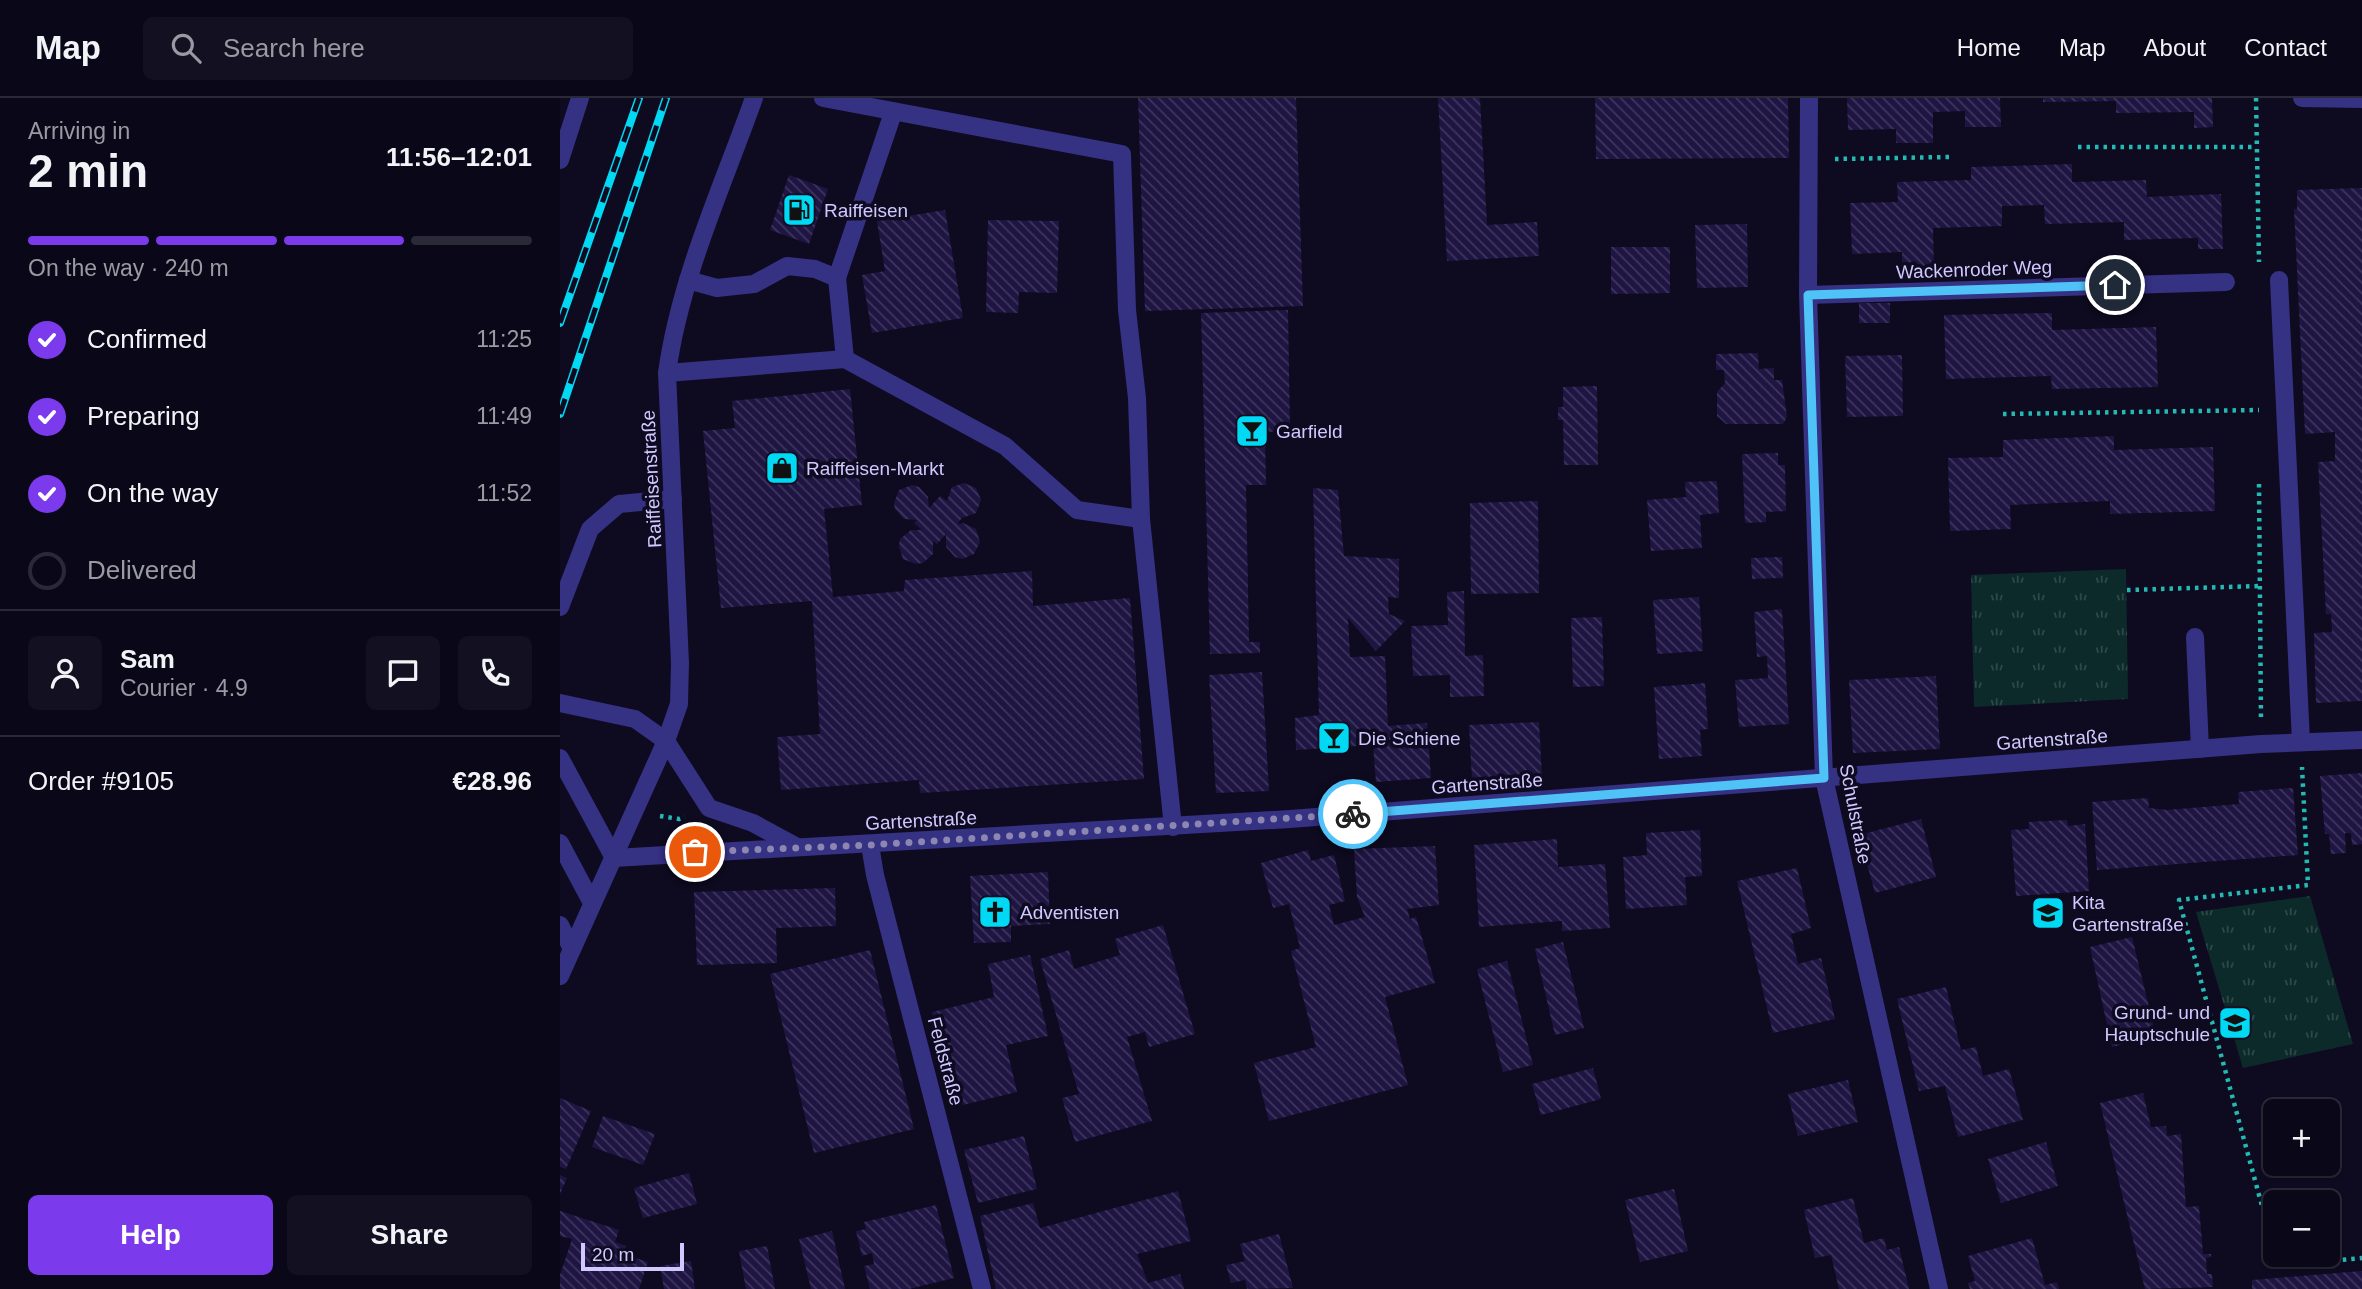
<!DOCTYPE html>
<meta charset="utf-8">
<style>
body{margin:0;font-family:Helvetica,sans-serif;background:#131121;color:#f1f3f6;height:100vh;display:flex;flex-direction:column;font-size:26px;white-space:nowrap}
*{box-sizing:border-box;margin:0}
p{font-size:23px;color:#999aa2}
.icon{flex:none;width:38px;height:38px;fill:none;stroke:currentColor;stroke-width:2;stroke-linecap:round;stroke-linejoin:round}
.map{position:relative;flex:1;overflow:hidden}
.sheet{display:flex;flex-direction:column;background:#0a0818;width:560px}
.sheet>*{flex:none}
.buttons{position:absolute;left:1703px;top:1001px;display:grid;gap:14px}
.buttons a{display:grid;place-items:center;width:77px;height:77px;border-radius:10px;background:#0a0818;box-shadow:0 2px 5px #0004,0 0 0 2px #2a2937;font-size:35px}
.scale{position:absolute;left:21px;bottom:18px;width:103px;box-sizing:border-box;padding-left:7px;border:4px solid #d0c9ff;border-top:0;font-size:19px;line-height:24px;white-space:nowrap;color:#d0c9ff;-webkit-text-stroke:5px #0e0a20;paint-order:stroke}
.pin{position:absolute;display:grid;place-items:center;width:60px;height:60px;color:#fff;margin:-30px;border:4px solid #fff;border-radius:50%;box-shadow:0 2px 7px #0007}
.courier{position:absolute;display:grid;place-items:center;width:70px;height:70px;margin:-35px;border:5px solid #4fc3f7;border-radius:50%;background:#fff;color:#222;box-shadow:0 2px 9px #0007}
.summary em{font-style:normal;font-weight:700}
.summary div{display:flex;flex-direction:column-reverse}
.summary{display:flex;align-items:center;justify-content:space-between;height:119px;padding:0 28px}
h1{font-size:46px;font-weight:700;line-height:52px}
.bar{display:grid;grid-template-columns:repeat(4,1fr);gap:10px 7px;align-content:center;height:84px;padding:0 28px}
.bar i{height:9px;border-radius:5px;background:#2a2937}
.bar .current{background:#7c3aed}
.bar p{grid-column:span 4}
.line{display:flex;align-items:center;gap:18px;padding:0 28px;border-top:2px solid #2a2937}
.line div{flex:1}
.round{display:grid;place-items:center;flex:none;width:74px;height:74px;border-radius:10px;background:#131121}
ol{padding:0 28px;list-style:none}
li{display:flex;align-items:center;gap:21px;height:77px}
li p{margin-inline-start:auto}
li .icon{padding:7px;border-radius:50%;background:#7c3aed;color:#fff;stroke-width:4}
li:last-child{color:#999aa2}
li i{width:38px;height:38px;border:4px solid #2a2937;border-radius:50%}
.cta{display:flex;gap:14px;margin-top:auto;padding:14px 28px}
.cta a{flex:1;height:80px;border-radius:10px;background:#7c3aed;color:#fff;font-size:28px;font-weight:700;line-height:80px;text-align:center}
.cta a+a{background:#131121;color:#f1f3f6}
header{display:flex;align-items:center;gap:42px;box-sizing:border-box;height:98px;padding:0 35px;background:#0a0818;border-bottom:2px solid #2a2937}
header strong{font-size:33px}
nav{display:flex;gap:38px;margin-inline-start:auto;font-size:24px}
.search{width:490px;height:63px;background:#131121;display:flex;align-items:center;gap:18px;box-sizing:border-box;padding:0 24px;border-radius:10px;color:#999aa2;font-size:26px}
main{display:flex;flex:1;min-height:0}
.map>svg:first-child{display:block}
.park{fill:url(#park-tufts)}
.building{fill:url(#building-back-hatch)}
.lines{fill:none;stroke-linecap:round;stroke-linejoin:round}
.path{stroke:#22bab3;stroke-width:4.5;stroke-dasharray:3.5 5;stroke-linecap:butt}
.minor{stroke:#353183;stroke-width:18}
.rail-casing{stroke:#00d8f4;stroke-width:8}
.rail{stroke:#0e0a20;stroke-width:5;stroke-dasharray:16;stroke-linecap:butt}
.done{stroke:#8c86b1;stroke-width:7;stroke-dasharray:0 12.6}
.route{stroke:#4fc3f7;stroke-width:9}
.labels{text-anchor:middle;stroke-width:7;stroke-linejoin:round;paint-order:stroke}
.poi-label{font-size:19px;fill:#d0c9ff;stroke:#0e0a20;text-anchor:start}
.street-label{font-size:19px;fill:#d0c9ff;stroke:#0e0a20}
</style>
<header>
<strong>Map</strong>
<div class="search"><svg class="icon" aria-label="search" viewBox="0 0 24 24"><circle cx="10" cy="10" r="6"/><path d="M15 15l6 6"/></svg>Search here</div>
<nav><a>Home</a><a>Map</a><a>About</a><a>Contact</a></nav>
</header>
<main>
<section class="sheet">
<div class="summary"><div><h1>2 min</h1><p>Arriving in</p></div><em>11:56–12:01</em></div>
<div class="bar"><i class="current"></i><i class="current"></i><i class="current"></i><i></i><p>On the way · 240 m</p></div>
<ol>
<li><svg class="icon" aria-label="check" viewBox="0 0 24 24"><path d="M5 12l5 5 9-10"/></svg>Confirmed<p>11:25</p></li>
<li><svg class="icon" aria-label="check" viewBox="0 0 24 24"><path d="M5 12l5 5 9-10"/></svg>Preparing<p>11:49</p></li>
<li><svg class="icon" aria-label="check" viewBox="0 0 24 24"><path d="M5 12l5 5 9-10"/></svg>On the way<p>11:52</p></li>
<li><i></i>Delivered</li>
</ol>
<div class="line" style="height:126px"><a class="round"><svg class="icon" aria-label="person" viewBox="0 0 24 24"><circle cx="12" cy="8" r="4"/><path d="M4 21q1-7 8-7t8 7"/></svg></a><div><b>Sam</b><p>Courier · 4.9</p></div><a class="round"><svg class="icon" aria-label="chat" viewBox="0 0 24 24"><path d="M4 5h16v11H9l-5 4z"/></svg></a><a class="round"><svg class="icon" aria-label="phone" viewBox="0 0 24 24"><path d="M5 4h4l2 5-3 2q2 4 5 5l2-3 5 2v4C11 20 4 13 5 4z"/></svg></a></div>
<div class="line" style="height:91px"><div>Order #9105</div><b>€28.96</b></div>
<div class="cta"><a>Help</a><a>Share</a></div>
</section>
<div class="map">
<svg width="1802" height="1191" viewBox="0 0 1802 1191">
<defs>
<pattern id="park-tufts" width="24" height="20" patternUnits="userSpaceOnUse" patternTransform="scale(1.75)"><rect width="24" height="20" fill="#0d2a2a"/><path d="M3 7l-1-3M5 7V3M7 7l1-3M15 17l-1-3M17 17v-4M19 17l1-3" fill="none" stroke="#2f484a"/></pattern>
<pattern id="building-back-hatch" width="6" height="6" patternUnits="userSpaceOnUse" patternTransform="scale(1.75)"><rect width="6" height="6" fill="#1f1542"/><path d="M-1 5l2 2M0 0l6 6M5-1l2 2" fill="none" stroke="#3e365e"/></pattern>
</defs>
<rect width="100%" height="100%" fill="#0e0a20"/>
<g class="park">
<path d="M1566 471 1568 601 1414 609 1411 477Z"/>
<path d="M1750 798 1793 946 1683 970 1636 814Z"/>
</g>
<g class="building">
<path d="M578 0H736L743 208 585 213Z"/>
<path d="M878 0H920L927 127 977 124 979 158 887 163Z"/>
<path d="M1035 0H1228L1229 60 1036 61Z"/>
<path d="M1287 0H1440L1441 29H1405V13L1373 14V45H1336V31L1288 32Z"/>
<path d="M1483 0H1652L1653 29 1634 30V14L1556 15V3L1483 4Z"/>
<path d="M1512 66V84L1586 82 1587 99 1661 96 1663 151H1638V140L1564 142V124L1485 126 1484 107 1442 108V128L1373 130 1374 169 1342 170V154L1292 156 1290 105 1338 104 1337 84 1411 82V69Z"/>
<path d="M229 77 268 91 249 146 210 132Z"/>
<path d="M1802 90V603L1756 605 1754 535 1772 534 1771 516H1766L1758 364 1775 363V334L1745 336 1734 111H1737V92Z"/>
<path d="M385 112 403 220 312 235 302 177 325 173 317 123Z"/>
<path d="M428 122 499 123 497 195 459 194 458 215 426 214Z"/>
<path d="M1187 126 1188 189 1137 190 1135 127Z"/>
<path d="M1051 149H1110V195L1051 196Z"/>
<rect x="1299" y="205" width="31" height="20"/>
<path d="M728 212 730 333 705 334 706 387H686L689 544H700V555L650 556 641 215Z"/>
<path d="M1492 215V232L1596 229 1598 289 1492 291 1491 278 1386 281 1384 217Z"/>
<path d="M1198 255 1199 271 1214 270V282H1222L1227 319 1223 326H1166L1157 318V294L1165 285 1164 272H1156V256Z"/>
<path d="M1342 257 1343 318 1287 319 1285 258Z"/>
<path d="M1037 288 1038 367H1004L1003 322H998V309H1003V289Z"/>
<path d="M290 291 302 407 264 411 273 499 344 493 345 482 472 473 473 508 570 500 584 681 360 695 359 682 221 692 217 639 260 636 252 503 161 510 143 333 175 330 172 303Z"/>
<path d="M1554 338V352L1653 349 1655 413 1550 416V403L1450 407 1451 431 1390 433 1388 360 1443 359V342Z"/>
<path d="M1218 355V367H1225L1226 413 1206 414V424L1185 425 1182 356Z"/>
<path d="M1157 383 1159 415 1140 417 1142 450 1091 453 1087 402 1126 399 1125 384Z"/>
<path d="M404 385 416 390 421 402 416 415 402 420 397 426 403 425 416 431 420 444 414 456 402 461 395 459 386 449V436L377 446 373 443V456L363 465 356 466 343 461 339 448 340 441 351 432H362L354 425 357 422 344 421 335 411 334 405 339 392 352 387 359 389 368 399 369 410 380 398 387 403 392 389Z"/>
<path d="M753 390 778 392 784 458 839 461V500L828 499 829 516 845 523 816 553 788 520 790 559 825 558 828 628 867 625 871 680 816 684 813 647 736 652 735 620 759 617Z"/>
<path d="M978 403 979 495 911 496 910 405Z"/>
<path d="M1222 459 1223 480 1192 481 1191 460Z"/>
<path d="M904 493 905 558 923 557 924 598 890 599V577L853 578 851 528 888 527 887 494Z"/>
<path d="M1139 499 1143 553 1097 556 1093 502Z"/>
<path d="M1222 511 1229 626 1179 629 1175 582 1208 580 1207 558 1197 559 1194 514Z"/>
<path d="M1042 519 1044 588 1013 589 1011 520Z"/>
<path d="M702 574 709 693 656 695 649 577Z"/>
<path d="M1376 578 1380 651 1293 655 1289 582Z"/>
<path d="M1145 585 1148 631 1140 632 1142 658 1099 661 1094 589Z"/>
<path d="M979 624 982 678 912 681 909 627Z"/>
<path d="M1802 675V746L1792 747 1791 735H1785L1786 755 1771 756 1769 736H1765L1760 678Z"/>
<path d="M1733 690 1738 757 1537 772 1532 704 1588 700 1589 710 1607 712 1679 706 1678 694Z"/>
<path d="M1361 721 1376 779 1315 795 1299 737Z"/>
<path d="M1507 722 1508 728 1525 726 1529 793 1456 798 1451 732 1469 731V724Z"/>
<path d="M1140 732 1142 778 1125 779 1127 807 1066 811 1063 759 1087 757 1086 735Z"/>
<path d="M997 741 998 769 1045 766 1050 830 1002 833V823L919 829 914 747Z"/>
<path d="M875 748 879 807 847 811 850 821 856 819 875 885 825 899 848 987 709 1023 694 965 756 949 731 853 740 850 729 806 713 810 701 765 748 752 751 763 774 757 785 803 769 807 774 827 805 819 797 799 794 751Z"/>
<path d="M1237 770 1251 830 1231 836 1238 866 1261 860 1275 921 1213 935 1177 783Z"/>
<path d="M488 774 490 826 451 828V844L414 845 410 778Z"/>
<path d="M275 790 276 828 216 830 217 865 137 867 134 794Z"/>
<path d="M603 827 635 936 589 949 585 934 567 939 592 1023 515 1044 502 1000 519 996 480 861 509 852 514 871 560 857 555 841Z"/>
<path d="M1572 839 1596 938 1552 949 1530 849Z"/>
<path d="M1003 844 1024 930 995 937 975 851Z"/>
<path d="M310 852 354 1031 254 1055 210 876Z"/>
<path d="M470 857 488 938 446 947 457 994 394 1009 372 914 434 899 428 866Z"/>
<path d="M947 863 973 967 943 974 917 871Z"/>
<path d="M1386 889 1401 952 1416 949 1423 978 1449 971 1463 1022 1398 1039 1385 988 1359 993 1337 901Z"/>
<path d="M1033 970 1041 1001 981 1017 972 986Z"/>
<path d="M1288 982 1298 1024 1238 1038 1228 996Z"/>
<path d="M1583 995 1591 1029 1606 1028 1607 1038 1621 1036 1626 1109 1639 1108 1643 1156H1651V1159L1646 1160 1647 1176H1652L1653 1189 1585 1191 1540 1005Z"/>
<path d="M0 1000 31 1013 6 1071 0 1069Z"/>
<path d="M43 1018 95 1036 83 1067 32 1049Z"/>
<path d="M464 1038 477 1091 418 1105 404 1052Z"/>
<path d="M1486 1044 1498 1088 1441 1105 1428 1061Z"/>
<path d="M129 1075 137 1106 83 1120 74 1090Z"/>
<path d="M0 1077 7 1080 0 1096Z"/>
<path d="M1114 1091 1128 1153 1080 1164 1065 1102Z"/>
<path d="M618 1093 631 1143 577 1156 588 1185 620 1176 624 1191H436L420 1118 473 1105 480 1130Z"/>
<path d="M1293 1100 1304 1145 1324 1140 1327 1152 1339 1149 1349 1191H1279L1271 1157 1255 1160 1244 1112Z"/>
<path d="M376 1107 394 1180 349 1191H310L304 1168 314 1166 312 1155 302 1158 296 1133 306 1131 304 1124Z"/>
<path d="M0 1113 59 1132 55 1144 66 1148 63 1156 88 1164 79 1191H0V1177L12 1141 0 1138Z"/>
<path d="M272 1133 285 1191H251L239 1141Z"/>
<path d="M719 1136 733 1190 687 1191 685 1182 671 1185 666 1167 685 1163 680 1146Z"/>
<path d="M1472 1140 1485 1187 1497 1184 1499 1191H1410L1408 1185 1415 1183 1408 1158Z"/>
<path d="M207 1148 215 1191H186L179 1153Z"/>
<path d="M131 1163 135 1191H104L100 1168Z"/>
<path d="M1802 1173V1191H1692V1182Z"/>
</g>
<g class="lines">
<g class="path">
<path d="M1696 0 1699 164"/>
<path d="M1518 49H1696"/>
<path d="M1275 61 1390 59"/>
<path d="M1443 316 1699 312"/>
<path d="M1699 386 1701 622"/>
<path d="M1567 492 1700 488"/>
<path d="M100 718 119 721 125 719"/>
<path d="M1715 1156 1619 802 1748 787 1742 669"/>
<path d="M1715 1157 1718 1168 1802 1160"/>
</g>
<g class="minor">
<path d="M263 0 562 56 567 212 577 300 581 421 613 729"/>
<path d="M1249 0 1248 197 1264 680 1379 1191"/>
<path d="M1742 0 1802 1"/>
<path d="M0 62 20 0"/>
<path d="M128 182 157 190 194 186 227 168 255 171 277 180 333 15"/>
<path d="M1719 182 1741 644"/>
<path d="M1248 197 1666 184"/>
<path d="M285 261 445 348 517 412 581 421"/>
<path d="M107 275 285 261 277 180"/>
<path d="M0 509 30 431 59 406 113 401"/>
<path d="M1635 539 1640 651"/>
<path d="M0 605 75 621 106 643 149 710 193 725 237 749"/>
<path d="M0 660 54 760"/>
<path d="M0 745 32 805"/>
<path d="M310 747 315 777 422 1191"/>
<path d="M54 760 730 721 1701 646 1802 642"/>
<path d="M0 827 12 851"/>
<path d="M0 878 106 643 119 606 120 565 107 275C120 180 162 90 194 0"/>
</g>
<defs>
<g id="rail">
<path d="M0 225 79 0"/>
<path d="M0 316 106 0"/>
</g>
</defs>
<use href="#rail" class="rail-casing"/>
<use href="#rail" class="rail"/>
</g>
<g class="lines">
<path class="done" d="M135 754 310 747 793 716"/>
<path class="route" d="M793 716 1264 680 1248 197 1555 187"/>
</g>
<defs>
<symbol id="fuel-square" viewBox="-11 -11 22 22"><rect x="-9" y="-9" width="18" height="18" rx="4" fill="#00d8f4" stroke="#0e0a20"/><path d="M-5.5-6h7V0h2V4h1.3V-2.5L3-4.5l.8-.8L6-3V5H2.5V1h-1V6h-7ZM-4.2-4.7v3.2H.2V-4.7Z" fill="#111"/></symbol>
<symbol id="bar-square" viewBox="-11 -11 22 22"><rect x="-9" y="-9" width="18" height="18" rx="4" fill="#00d8f4" stroke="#0e0a20"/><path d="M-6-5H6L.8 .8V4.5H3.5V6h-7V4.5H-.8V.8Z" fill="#111"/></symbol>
<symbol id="shop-square" viewBox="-11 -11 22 22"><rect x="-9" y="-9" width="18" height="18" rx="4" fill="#00d8f4" stroke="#0e0a20"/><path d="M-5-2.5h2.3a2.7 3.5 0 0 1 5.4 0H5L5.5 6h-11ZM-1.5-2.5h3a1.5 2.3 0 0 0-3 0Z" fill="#111"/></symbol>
<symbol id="church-square" viewBox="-11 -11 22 22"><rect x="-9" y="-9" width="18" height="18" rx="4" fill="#00d8f4" stroke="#0e0a20"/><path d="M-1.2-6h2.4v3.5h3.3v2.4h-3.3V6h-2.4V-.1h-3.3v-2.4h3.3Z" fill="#111"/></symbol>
<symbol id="school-square" viewBox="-11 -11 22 22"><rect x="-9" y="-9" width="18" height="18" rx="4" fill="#00d8f4" stroke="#0e0a20"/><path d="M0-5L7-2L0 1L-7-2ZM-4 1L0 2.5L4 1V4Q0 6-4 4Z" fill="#111"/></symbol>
</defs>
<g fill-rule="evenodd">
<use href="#fuel-square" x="220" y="93" width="38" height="38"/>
<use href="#bar-square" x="673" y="314" width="38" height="38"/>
<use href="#shop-square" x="203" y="351" width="38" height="38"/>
<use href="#bar-square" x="755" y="621" width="38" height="38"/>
<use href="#church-square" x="416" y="795" width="38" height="38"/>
<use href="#school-square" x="1469" y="796" width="38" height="38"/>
<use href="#school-square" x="1656" y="906" width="38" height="38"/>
</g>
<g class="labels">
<g class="poi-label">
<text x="264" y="119">Raiffeisen</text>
<text x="716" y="340">Garfield</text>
<text x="246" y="377">Raiffeisen-Markt</text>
<text x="798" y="647">Die Schiene</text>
<text x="1512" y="811">Kita<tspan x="1512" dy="22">Gartenstraße</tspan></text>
<text x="460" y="821">Adventisten</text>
<text x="1650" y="921" text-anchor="end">Grund- und<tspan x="1650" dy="22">Hauptschule</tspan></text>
</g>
<g class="street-label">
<text transform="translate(1414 171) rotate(-2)" y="7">Wackenroder Weg</text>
<text transform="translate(91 381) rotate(-93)" y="7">Raiffeisenstraße</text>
<text transform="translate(1492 641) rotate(-4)" y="7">Gartenstraße</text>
<text transform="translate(927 685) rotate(-4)" y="7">Gartenstraße</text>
<text transform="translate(1296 716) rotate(79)" y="7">Schulstraße</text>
<text transform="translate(361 722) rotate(-3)" y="7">Gartenstraße</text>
<text transform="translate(386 963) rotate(75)" y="7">Feldstraße</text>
</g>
</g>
</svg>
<div class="buttons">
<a>+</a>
<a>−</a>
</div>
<div class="scale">20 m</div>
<div class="pin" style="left:135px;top:754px;background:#ea580c"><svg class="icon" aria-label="bag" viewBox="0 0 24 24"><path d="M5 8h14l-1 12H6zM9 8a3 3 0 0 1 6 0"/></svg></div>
<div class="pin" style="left:1555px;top:187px;background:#1f2937"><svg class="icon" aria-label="home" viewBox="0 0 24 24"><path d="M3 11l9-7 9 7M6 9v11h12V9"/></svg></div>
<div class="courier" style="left:793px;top:716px"><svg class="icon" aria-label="bike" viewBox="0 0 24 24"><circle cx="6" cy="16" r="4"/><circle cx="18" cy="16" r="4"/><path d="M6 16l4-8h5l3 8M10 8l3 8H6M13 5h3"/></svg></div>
</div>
</main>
